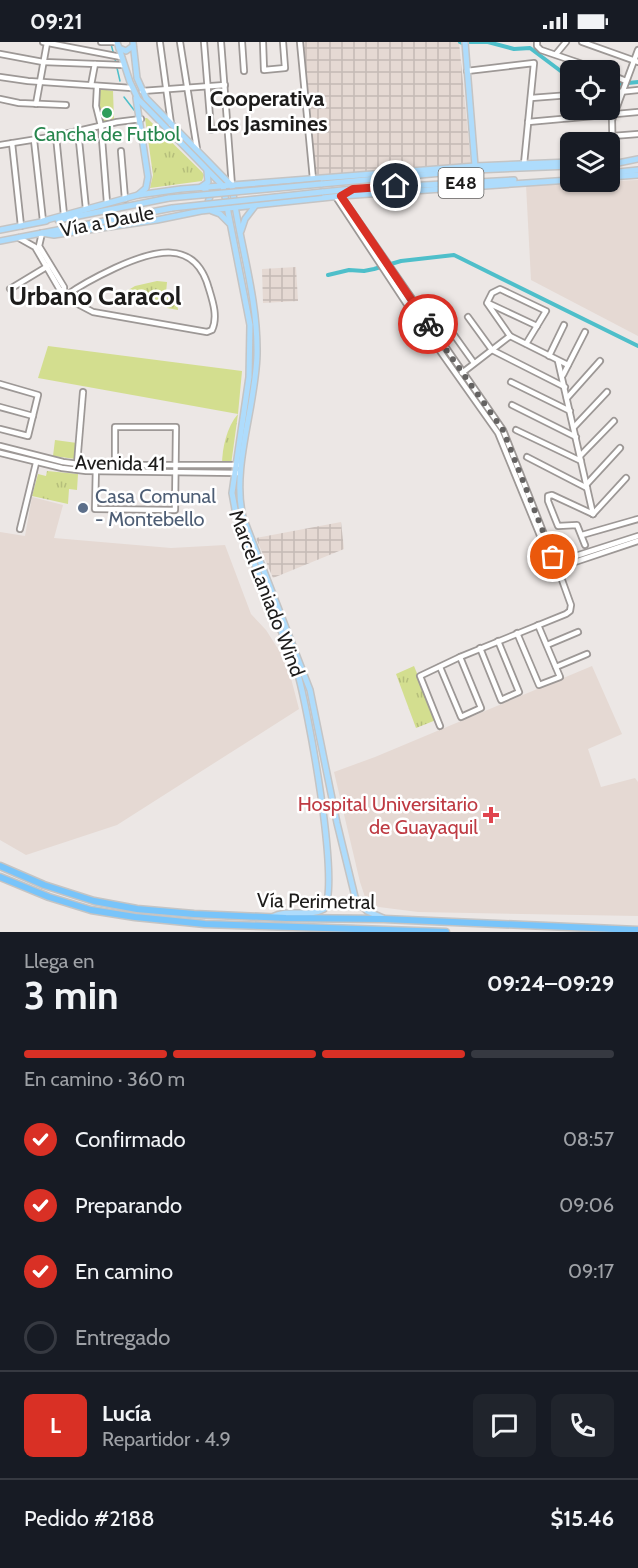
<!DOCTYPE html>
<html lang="es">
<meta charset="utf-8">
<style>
body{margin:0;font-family:Cabin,sans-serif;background:#20242c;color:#f1f3f6;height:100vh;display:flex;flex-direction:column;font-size:22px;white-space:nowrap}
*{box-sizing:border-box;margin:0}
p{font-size:20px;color:#9ea1a6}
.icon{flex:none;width:33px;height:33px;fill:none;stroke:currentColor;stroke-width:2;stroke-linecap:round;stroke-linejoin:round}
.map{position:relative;height:890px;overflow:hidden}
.details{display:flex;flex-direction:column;background:#171b24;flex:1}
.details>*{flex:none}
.buttons{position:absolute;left:560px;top:18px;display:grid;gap:12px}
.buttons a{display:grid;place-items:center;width:60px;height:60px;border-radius:9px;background:#171b24;box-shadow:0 2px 4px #0004;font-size:30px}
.pin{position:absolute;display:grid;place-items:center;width:51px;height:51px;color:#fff;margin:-26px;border:3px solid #fff;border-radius:50%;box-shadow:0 2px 6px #0007}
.courier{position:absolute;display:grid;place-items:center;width:60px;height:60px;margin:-30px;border:4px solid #d93025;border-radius:50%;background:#fff;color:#222;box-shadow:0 2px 8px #0007}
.head em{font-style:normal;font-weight:700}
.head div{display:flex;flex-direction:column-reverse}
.head{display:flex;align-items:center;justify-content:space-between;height:102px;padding:0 24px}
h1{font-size:39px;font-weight:700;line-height:45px}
.bar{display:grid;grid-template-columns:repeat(4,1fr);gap:9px 6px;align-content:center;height:72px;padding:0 24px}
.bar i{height:8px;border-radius:4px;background:#363941}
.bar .current{background:#d93025}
.bar p{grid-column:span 4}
.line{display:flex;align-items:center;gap:15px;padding:0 24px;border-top:2px solid #363941}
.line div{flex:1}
.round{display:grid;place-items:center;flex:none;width:63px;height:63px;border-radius:9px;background:#20242c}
ol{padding:0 24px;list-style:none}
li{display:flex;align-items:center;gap:18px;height:66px}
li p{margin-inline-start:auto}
li .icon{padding:6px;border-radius:50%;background:#d93025;color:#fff;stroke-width:4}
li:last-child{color:#9ea1a6}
li i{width:33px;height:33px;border:3px solid #363941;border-radius:50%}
.status{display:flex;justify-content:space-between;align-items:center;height:42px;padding:0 30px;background:#171b24;direction:ltr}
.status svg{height:16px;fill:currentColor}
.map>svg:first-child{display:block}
.built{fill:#e5d9d3}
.industrial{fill:url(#industrial-grid)}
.grass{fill:#d3de8f}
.park{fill:url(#park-tufts)}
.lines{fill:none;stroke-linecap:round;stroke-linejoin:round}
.stream{stroke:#4ebfca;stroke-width:1.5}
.canal{stroke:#4ebfca;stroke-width:4}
.minor-casing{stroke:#9d9896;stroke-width:8}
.major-casing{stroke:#c4c4c4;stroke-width:8}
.highway-casing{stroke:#c4c4c4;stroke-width:9}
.minor{stroke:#fff;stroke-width:4.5}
.major{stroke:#aedcfc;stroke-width:5}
.highway{stroke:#78c4fa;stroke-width:6}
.major-bridge-casing{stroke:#c4c4c4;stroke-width:8;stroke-linecap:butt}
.major-bridge{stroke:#aedcfc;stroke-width:5}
.done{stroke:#656362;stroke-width:6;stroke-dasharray:0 10.8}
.route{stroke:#d93025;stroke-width:8}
.leisure-dot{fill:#2e9e5b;stroke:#fff;stroke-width:2}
.service-dot{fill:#5c6f8a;stroke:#fff;stroke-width:2}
.health-dot{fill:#e0444e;stroke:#fff;stroke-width:2}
.labels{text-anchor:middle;stroke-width:5;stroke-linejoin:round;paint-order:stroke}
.shield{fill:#fff;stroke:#61605f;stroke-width:1.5}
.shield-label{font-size:18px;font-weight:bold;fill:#1d1c1b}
.leisure-label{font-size:20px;fill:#27864d;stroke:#fff}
.street-label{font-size:20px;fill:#1d1c1b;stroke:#fff}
.service-label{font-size:20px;fill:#4e5e75;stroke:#fff;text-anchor:start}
.health-label{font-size:20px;fill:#be3a42;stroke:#fff;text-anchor:end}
.quarter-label{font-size:22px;font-weight:bold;fill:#1d1c1b;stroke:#fff}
.district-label{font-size:26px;font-weight:bold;fill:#1d1c1b;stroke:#fff}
</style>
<div class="status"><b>09:21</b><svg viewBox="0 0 49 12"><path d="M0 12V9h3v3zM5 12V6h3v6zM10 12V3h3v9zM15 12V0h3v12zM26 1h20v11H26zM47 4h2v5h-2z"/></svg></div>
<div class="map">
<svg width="638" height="890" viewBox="0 0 638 890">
<defs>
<pattern id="industrial-grid" width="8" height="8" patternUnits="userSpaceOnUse" patternTransform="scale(1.5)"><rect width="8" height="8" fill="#e5d9d3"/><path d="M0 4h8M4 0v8" fill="none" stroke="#c4bab5"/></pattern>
<pattern id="park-tufts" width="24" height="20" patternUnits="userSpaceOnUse" patternTransform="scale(1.5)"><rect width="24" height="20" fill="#d3de8f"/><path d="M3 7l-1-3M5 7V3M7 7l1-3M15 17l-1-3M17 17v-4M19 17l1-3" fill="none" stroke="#b5be7b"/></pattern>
</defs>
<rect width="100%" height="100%" fill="#ece7e5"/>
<g class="built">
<path d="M638 138V294L531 238 526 143Z"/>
<path d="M32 455 63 463 54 496 171 506 225 503 251 572 266 588 287 621 299 667 117 783 26 813 0 798V490L25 494Z"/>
<path d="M592 624 622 692 588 707 601 745 635 736 638 740V874L418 870 371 864 365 855 360 840 334 730 375 715Z"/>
</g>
<g class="industrial">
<path d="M303 0H459L471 122 316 135Z"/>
<path d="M296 225 298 259 263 261 262 227Z"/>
<path d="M341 480 344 507 273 536 256 496Z"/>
</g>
<g class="grass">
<path d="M100 47 113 49 114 78 102 81 98 64Z"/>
<path d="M48 304 242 329 238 372 38 336Z"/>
<path d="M55 398 77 401 76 417 53 414Z"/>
</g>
<g class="park">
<path d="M145 76H147L202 130 204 133 202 139 150 146 153 133Z"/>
<path d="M157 239 167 240 166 251 177 258 178 268 167 266 165 259 120 253 135 244Z"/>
<path d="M238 372 231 423H222C222 406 227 384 238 372Z"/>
<path d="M47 429 78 432 77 448 69 447 68 462 32 454 38 432 46 434Z"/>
<path d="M414 624 436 678 416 686 396 632Z"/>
</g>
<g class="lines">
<g class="stream">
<path d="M111 2 116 21"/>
<path d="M117 26 120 39"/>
<path d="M124 55 134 68"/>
</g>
<g class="canal">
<path d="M460 0 462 1"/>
<path d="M469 0H488L514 7 530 6 570 36"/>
<path d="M609 43 638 40"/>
<path d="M328 233 349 228 364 229 374 227 401 219 454 213 638 304"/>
</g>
<defs>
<g id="minor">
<path d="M43 0 121 15"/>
<path d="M101 0H115"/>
<path d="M180 0 197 107"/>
<path d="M204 0 211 88"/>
<path d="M221 0 232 144"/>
<path d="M242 0 244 29"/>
<path d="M263 0 264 28 285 26 283 0"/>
<path d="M300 0 313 137"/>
<path d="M537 0V4L541 8 600 28"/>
<path d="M582 0 638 20"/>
<path d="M160 1 171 82"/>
<path d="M0 12 43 20 123 23"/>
<path d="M556 12 566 0"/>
<path d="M467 29 534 21 524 122"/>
<path d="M609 32 626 39"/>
<path d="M0 35 28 39 132 46"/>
<path d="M91 43 95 22"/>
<path d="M97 44 96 64 101 84 107 161"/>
<path d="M142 49 225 43"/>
<path d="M609 51 638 48"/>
<path d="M531 56 570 53"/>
<path d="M0 57 19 61 66 63"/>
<path d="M36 62 47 1"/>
<path d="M528 80 638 70"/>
<path d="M78 89 86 167"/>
<path d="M56 94 64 173"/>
<path d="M574 97 638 92"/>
<path d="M34 98 43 179"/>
<path d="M12 101 21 184"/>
<path d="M0 103 56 94 117 80 141 77"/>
<path d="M121 109 125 157"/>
<path d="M613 122 612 78 638 8"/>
<path d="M341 154 503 388 553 515 557 518H563L638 494"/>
<path d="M336 155 406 261 498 391 550 518 557 524"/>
<path d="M42 191 39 204 64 245V249"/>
<path d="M19 196 35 205 60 248 64 249 72 259 93 270 207 290 212 288C218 275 213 260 209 247 195 195 152 209 115 226 98 234 82 242 67 253"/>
<path d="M10 247 48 224"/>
<path d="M488 261 537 284"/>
<path d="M468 275 492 308 565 345"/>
<path d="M449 286 474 321"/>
<path d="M526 302 546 269 500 247 492 251 487 261 510 294 568 323"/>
<path d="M549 314 564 283"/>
<path d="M558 319 593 472"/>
<path d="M462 331 510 294"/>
<path d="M563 333 585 290"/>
<path d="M511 340 570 369"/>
<path d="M0 342 38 353 28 394 0 387"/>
<path d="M567 356 600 319"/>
<path d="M512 363 576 395"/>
<path d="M0 365 33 374"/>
<path d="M574 385 607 350"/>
<path d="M516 388 581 419"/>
<path d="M0 404 63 420 86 423H238"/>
<path d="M0 411 62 426 86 429 238 431"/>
<path d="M580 414 614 379"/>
<path d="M527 415 587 446"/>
<path d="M77 422 83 350"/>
<path d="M96 423 95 467 175 468 176 385H115V423"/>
<path d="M586 443 620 406"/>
<path d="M593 472 626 436"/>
<path d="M20 487 36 421"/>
<path d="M582 493 638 477"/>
<path d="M585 503 577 483 558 484 548 459V454L552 453 593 472"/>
<path d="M557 524H563L638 499"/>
<path d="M517 591 539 643 560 635 538 583"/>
<path d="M547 603 578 590"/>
<path d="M480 606 501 658 519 650 498 599"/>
<path d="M440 625 461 675 481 666 460 615"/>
<path d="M556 625 587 612"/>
<path d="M440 684 420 634 460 615 566 572 570 569 571 563 557 524"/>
</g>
<g id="major">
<path d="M117 0 130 40 138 57 223 144"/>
<path d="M133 0 137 36 146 56 232 144"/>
<path d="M465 0 475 124"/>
<path d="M119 6 126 9 133 4"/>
<path d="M136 56 148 135 146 146 138 153"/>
<path d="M609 121 613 122 638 117"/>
<path d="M609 131 638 128"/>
<path d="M609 135 638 133"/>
<path d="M321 142 475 128 570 124"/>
<path d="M223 144 250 283 249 335 232 451 237 478 297 629C307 662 341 844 324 867 308 876 288 866 272 875"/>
<path d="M232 144C239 200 258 255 257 312 256 364 231 426 243 475L310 648 337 781 356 859 367 869 383 876"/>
<path d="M322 150 353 147 514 138"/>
<path d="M207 164 210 154 205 147 201 145 208 140 207 129"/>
<path d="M212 169 220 172 229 181"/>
<path d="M58 178 169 156"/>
<path d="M43 179 138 153 181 147 475 124 570 120"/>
<path d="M0 188 46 179"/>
<path d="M241 189 245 177 255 164"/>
<path d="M42 191 54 193 157 178 201 169 341 154 570 138"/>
<path d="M0 199 172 166"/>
</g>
<g id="highway">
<path d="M0 824 44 843 94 859 137 867 194 872 286 876 384 877 638 888"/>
<path d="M0 835 49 855 91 868 135 875 205 882 446 890"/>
</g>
</defs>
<use href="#minor" class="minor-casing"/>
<use href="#major" class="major-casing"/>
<use href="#highway" class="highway-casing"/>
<use href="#minor" class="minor"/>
<use href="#major" class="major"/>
<use href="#highway" class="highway"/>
<defs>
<g id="major-bridge">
<path d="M169 156 321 142"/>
<path d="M172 166 322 150"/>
</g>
</defs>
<use href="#major-bridge" class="major-bridge-casing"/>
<use href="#major-bridge" class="major-bridge"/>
</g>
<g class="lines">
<path class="done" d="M428 282 503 388 553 515"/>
<path class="route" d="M396 144 353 147 341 154 428 282"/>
</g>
<circle class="leisure-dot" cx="107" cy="71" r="6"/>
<circle class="service-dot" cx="83" cy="466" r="6"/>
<path class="health-dot" d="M488 764h6v6h6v6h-6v6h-6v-6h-6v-6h6z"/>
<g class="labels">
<rect class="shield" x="438.5" y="126" width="45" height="30" rx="4.5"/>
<g class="shield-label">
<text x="461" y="147">E48</text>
</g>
<g class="leisure-label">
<text x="107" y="99">Cancha de Futbol</text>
</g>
<g class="street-label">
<text transform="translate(107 179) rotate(-11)" y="7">Vía a Daule</text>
<text transform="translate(120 421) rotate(1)" y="7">Avenida 41</text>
<text transform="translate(267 551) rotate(69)" y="7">Marcel Laniado Wind</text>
<text transform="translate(316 859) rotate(1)" y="7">Vía Perimetral</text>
</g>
<g class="service-label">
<text x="95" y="461">Casa Comunal<tspan x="95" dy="23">- Montebello</tspan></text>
</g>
<g class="health-label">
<text x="478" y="769">Hospital Universitario<tspan x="478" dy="23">de Guayaquil</tspan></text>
</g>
<g class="quarter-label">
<text x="267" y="64">Cooperativa<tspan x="267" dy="25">Los Jasmines</tspan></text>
</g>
<g class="district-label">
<text x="95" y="263">Urbano Caracol</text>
</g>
</g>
</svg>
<div class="buttons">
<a><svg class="icon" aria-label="locate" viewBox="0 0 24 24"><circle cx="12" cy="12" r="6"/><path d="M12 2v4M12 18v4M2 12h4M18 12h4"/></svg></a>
<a><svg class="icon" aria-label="layers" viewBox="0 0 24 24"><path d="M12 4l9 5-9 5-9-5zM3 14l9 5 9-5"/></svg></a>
</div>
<div class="pin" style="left:553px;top:515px;background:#ea580c"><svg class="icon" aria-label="bag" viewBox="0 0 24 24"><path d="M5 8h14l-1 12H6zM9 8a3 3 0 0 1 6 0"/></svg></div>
<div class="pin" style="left:396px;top:144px;background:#1f2937"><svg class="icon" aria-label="home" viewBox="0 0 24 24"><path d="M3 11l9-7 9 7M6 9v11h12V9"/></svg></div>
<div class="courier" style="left:428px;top:282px"><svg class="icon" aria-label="bike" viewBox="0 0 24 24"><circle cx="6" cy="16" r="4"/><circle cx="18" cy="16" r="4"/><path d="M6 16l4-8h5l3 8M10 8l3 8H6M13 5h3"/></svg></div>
</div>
<section class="details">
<div class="head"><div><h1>3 min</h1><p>Llega en</p></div><em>09:24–09:29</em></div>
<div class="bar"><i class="current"></i><i class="current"></i><i class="current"></i><i></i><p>En camino · 360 m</p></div>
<ol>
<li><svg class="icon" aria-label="check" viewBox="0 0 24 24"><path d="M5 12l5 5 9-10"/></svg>Confirmado<p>08:57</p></li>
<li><svg class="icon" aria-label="check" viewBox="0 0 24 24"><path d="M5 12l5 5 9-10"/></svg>Preparando<p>09:06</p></li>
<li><svg class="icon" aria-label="check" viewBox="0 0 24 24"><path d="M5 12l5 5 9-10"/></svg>En camino<p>09:17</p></li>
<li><i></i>Entregado</li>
</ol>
<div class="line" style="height:108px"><b class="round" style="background:#d93025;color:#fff">L</b><div><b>Lucía</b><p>Repartidor · 4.9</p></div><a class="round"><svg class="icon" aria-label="chat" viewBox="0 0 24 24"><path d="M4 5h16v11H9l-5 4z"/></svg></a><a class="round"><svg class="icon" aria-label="phone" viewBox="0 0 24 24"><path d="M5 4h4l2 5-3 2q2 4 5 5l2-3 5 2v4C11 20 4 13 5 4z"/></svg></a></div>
<div class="line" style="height:78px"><div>Pedido #2188</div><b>$15.46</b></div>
</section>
